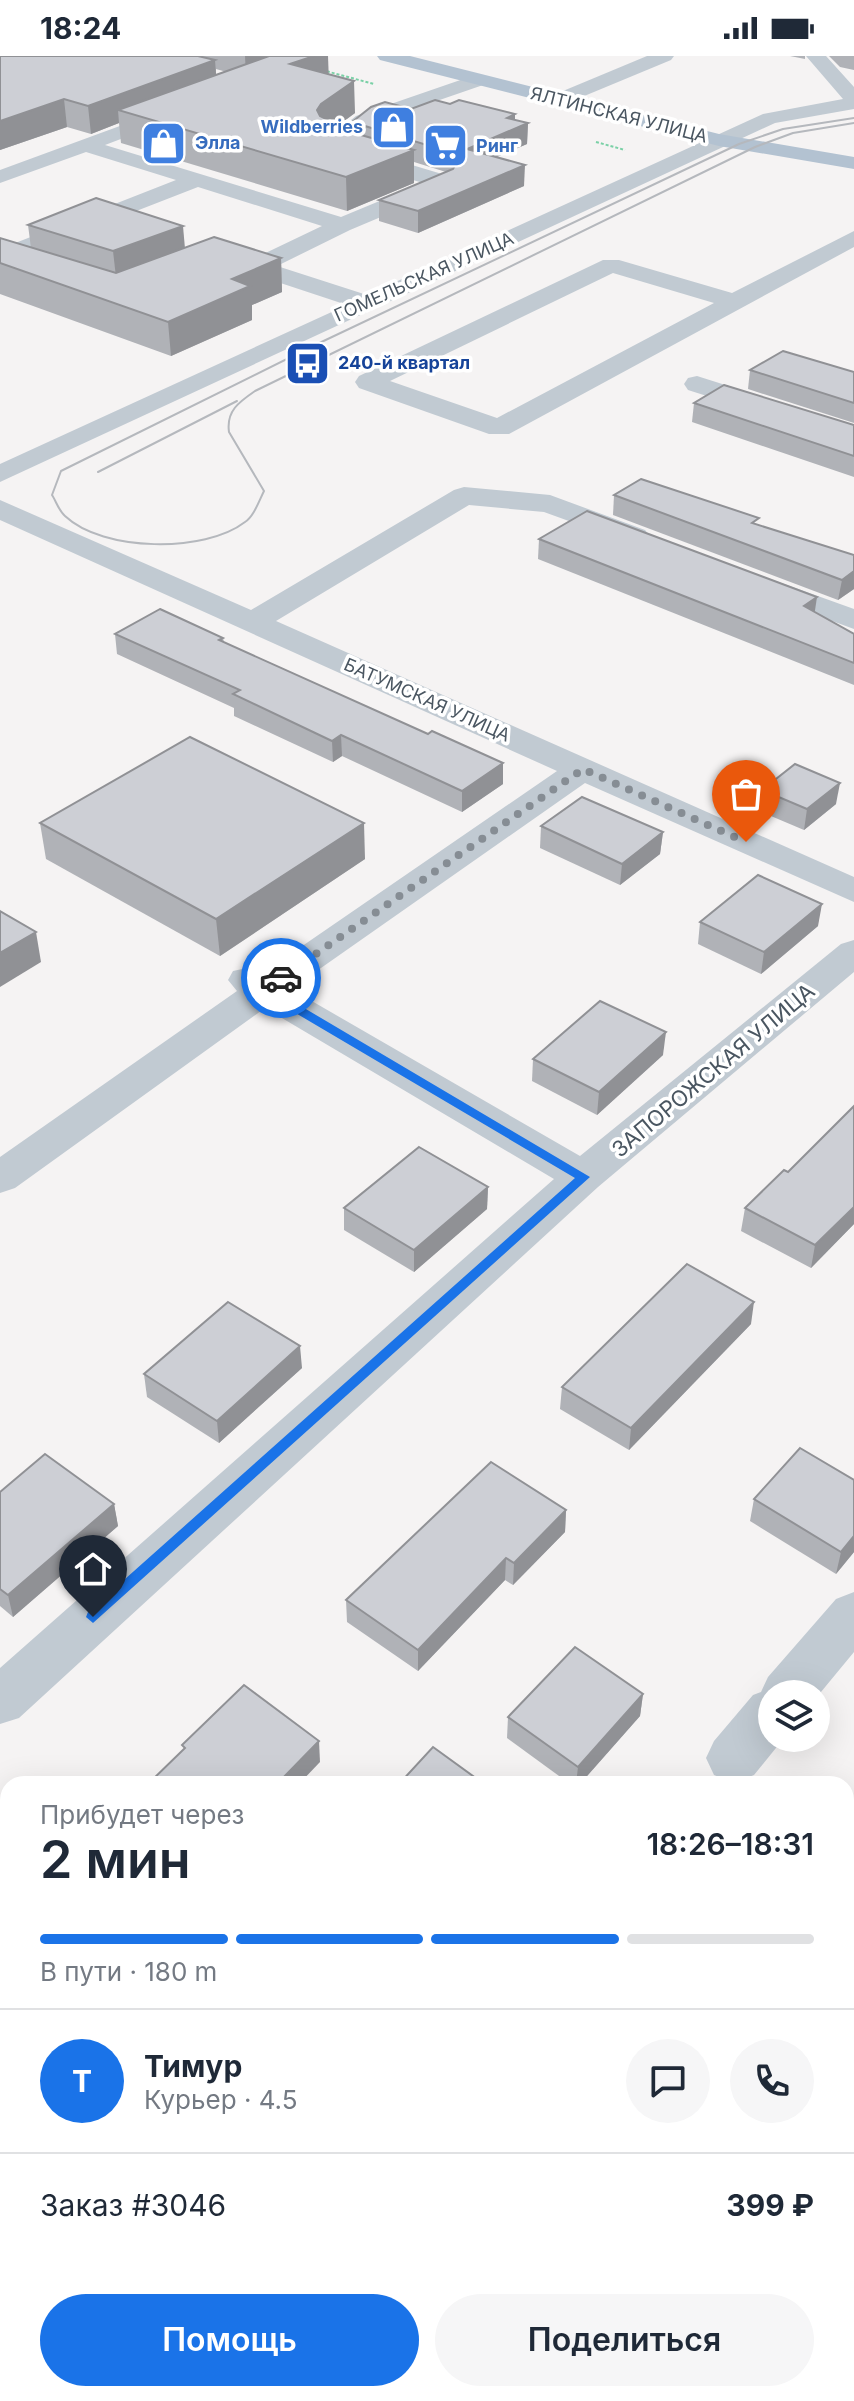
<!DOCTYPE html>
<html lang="ru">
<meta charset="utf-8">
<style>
body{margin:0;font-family:Inter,sans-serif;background:#f6f6f7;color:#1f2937;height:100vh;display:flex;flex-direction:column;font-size:30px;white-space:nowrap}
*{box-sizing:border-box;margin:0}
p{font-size:26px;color:#747a83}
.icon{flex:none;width:44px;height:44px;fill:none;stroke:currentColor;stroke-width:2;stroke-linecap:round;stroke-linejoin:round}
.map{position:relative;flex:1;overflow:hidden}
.drawer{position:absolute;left:0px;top:1720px;width:854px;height:626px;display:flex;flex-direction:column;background:#fff;border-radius:24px 24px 0 0;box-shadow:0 8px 32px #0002}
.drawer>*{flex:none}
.tools{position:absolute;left:758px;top:1624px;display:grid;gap:16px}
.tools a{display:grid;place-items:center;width:72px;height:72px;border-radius:50%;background:#fff;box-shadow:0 8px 32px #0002;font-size:40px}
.pin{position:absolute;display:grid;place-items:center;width:68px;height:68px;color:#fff;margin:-82px -34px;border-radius:50% 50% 50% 0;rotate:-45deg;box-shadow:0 0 8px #0007}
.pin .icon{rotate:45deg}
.courier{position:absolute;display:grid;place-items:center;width:80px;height:80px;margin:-40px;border:6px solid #1a73e8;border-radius:50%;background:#fff;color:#222;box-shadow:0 2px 10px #0007}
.head em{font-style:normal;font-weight:600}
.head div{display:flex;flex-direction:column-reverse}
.head{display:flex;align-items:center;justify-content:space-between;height:136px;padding:0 40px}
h1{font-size:52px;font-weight:600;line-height:60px}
.bar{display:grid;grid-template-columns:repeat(4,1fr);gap:12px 8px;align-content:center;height:96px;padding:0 40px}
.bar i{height:10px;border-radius:6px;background:#e0e1e3}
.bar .on{background:#1a73e8}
.bar p{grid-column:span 4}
.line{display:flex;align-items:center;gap:20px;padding:0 40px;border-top:2px solid #e0e1e3}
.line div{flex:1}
.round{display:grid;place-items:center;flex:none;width:84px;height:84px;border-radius:42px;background:#f6f6f7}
.primary-button{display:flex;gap:16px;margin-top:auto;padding:16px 40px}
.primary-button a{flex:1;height:92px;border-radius:48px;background:#1a73e8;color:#fff;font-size:32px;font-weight:600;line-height:92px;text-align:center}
.primary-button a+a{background:#f6f6f7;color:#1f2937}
.status{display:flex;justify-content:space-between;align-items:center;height:56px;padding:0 40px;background:#fff;direction:ltr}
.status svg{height:22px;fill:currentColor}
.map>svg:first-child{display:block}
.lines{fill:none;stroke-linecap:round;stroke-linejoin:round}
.path{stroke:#7ad0a6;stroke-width:2;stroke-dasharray:3 2;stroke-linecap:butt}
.minor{fill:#c1cad2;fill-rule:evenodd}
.major{fill:#b3c2d1;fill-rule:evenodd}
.tram{stroke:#b5b8bd;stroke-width:2}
.wall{fill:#b0b2b7;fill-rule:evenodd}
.shaded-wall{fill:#909195}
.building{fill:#cdcfd5;stroke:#909195;stroke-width:2}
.route{fill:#1a73e8}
.done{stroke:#868d94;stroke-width:8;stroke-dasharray:0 14.4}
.labels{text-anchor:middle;stroke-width:7;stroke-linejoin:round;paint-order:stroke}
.far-street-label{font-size:18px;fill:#4a5661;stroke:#fff}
.far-shop-label{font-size:18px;font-weight:bold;fill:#366cbe;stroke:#fff;text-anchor:start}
.far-transit-label{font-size:18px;font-weight:bold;fill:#164399;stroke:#fff;text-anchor:start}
.street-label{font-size:22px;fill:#4a5661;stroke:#fff}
</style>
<div class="status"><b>18:24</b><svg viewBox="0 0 49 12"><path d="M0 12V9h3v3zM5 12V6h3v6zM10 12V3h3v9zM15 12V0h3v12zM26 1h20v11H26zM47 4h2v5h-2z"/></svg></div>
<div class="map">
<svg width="854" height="2345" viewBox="0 0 854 2345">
<rect width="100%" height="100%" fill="#f5f3f3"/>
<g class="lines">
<g class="path">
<path d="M322 14 374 28"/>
<path d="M596 86 625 94"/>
</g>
<g class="minor">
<path d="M647 0H674L671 4 565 48 558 50 548 44 551 40Z"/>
<path d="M806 0H826L854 31V53L775 67 0 426V408L347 249 250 217 215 209 211 204 215 199 223 197 253 203 322 170 198 131 0 208V193L176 124 86 96 0 127V114L177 49 187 55 184 59 105 89 341 161 423 127 356 107 324 91 321 87C329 76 345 70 356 60L472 20H486L489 24 486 28 370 68 347 87 372 97 452 121 455 126 452 131 350 174 277 210 367 239 763 58 843 43Z"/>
<path d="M854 175V191L509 378H489L359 332 355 326 359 320 603 204H619L732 237ZM613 217 714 247 497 362 390 325Z"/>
<path d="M697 320 854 370V387L688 334 684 328 688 322Z"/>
<path d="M464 431 550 439 645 474 650 480 645 486 635 489 544 456 469 449 276 565 854 821V846L585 727 291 933 580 1100 841 888 854 884V916L598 1131 19 1662 0 1668V1612L554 1123 265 952 15 1132 0 1137V1101L237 935 228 924 233 915 247 912 263 917 557 715 0 464V444L251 554 454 434Z"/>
<path d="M759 519 854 553V573L748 534 744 528 748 522Z"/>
<path d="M854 1536V1596L816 1642V1638H772V1682H784L754 1719 734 1727 714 1719 706 1702 714 1685 753 1639 761 1636 768 1621 836 1543Z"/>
<path d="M0 2023 8 2026V2093L0 2090Z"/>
<path d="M255 2338H328L330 2345H258Z"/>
</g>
<path class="major" d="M377 0H410L719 78 854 101V113L719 90 380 4Z"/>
<g class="tram">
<path d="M854 62 783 73 739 88 313 290 61 415 52 439C56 445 59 455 65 460 103 496 205 497 245 466 254 460 259 445 264 435L229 376C226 355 239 346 255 335L755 91 793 77 854 67"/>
<path d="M98 416 237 345"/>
</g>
</g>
<g class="wall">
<path d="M0 0H328V19L355 57 339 69 353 76 352 66 411 53 515 64 528 67 527 88 496 101 524 130 418 177 379 165V144L446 116 414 106V127L347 155 121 87 119 67 91 78 67 71 0 94ZM216 13 223 15 226 16 216 19Z"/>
<path d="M790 0H805V3Z"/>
<path d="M829 0H854V14L840 11Z"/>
<path d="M28 169 185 192 281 202 282 236 252 249V264L171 300 0 238V182L31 192Z"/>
<path d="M750 314 854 316V367L748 333Z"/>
<path d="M694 347 854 369V421L692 366Z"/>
<path d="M614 439 758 469 854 499V533L838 544 613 459Z"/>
<path d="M539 483 815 556 854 578V629L538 503Z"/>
<path d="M115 578 223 582 224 586 428 678 503 707V728L462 756 342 700 333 706 234 660V652L117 598Z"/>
<path d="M762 734 836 748 804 774 759 755Z"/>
<path d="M40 767 365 803 220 900 46 803Z"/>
<path d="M541 770 663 776 660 798 620 829 540 792Z"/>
<path d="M700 866 818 870 761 918 698 888Z"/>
<path d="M663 999 597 1059 532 1025 533 1003Z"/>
<path d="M854 1050V1168L811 1212 741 1175 745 1152 788 1116Z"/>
<path d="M488 1131 487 1153 414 1216 344 1174V1152Z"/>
<path d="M751 1268 629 1394 560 1353 562 1331Z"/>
<path d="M302 1312 219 1387 147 1341 144 1318Z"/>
<path d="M854 1424V1496L836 1518 750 1465 754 1443Z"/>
<path d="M0 1436 114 1448 118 1470 13 1561 0 1550Z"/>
<path d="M566 1454 565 1476 513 1529 505 1524 418 1615 347 1566 346 1544Z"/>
<path d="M643 1638 640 1660 580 1728H570L507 1682 508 1661Z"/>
<path d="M549 2338H679L675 2345H557Z"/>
</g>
<g class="shaded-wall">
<path d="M245 0H272L246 21Z"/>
<path d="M314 0H328L329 27 290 8Z"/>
<path d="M215 4 217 31 118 54 119 67 91 78 88 50Z"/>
<path d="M354 25 355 57 322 81 317 54 321 48Z"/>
<path d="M64 43 67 71 0 94V65Z"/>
<path d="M515 58V73L528 67 527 88 467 114V93L507 62Z"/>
<path d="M414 94V127L347 155 346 121Z"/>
<path d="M525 109 524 130 418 177V155Z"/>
<path d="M183 170 186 204 117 230 113 195Z"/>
<path d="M281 202 282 236 252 249V264L171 300 168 266 232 223Z"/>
<path d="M854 515V533L838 544 842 524Z"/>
<path d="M817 541 814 561 804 550Z"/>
<path d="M341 679 342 700 333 706 332 685Z"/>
<path d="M503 707V728L462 756V735Z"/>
<path d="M840 727 836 748 804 774 807 753Z"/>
<path d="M364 767 365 803 220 900 216 863Z"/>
<path d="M663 776 660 798 620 829 622 808Z"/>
<path d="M822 848 818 870 761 918 764 896Z"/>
<path d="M36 876 41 906 0 931V897Z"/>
<path d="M666 976 663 999 597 1059 599 1036Z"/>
<path d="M488 1131 487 1153 414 1216V1194Z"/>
<path d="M854 1151V1168L811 1212 815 1189Z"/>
<path d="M754 1246 751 1268 629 1394 631 1372Z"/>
<path d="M300 1290 302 1312 219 1387 217 1365Z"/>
<path d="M114 1448 118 1470 13 1561 8 1539Z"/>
<path d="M566 1454 565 1476 513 1529 514 1507Z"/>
<path d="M854 1480V1496L836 1518 841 1496Z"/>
<path d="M506 1502 505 1524 418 1615V1594Z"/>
<path d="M643 1638 640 1660 580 1728H576L578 1711Z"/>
<path d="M319 1685 320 1706 299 1728H277Z"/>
<path d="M854 2075V2084L846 2095V2087Z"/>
<path d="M673 2338H679L675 2345H669Z"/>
</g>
<g class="building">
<path d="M0 0H198L215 4 88 50 64 43 0 65Z"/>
<path d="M269 0H314L290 8 354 25 321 48 317 54 320 60 354 77 414 94 346 121 118 54Z"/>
<path d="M435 44 450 48 459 44 515 58 507 62 528 67 467 93 525 109 418 155 379 144 453 113 458 104 453 97 352 66 371 51 385 46 411 53Z"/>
<path d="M96 142 183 170 113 195 28 169Z"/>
<path d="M214 181 281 202 232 223 250 230 168 266 0 207V182L116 217Z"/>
<path d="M783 295 854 316V347L750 314Z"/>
<path d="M724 329 854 369V400L694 347Z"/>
<path d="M641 423 759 462 752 467 854 499V515L842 524 614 439Z"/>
<path d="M587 455 817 541 804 550 854 578V607L539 483Z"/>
<path d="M160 553 223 582 219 584 428 678 432 675 503 707 462 735 341 679 332 685 233 638 240 634 115 578Z"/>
<path d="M190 681 364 767 216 863 40 767Z"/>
<path d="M795 708 840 727 807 753 762 734Z"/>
<path d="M582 741 663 776 622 808 541 770Z"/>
<path d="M758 819 822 848 764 896 700 866Z"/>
<path d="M0 855 36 876 0 897Z"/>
<path d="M600 945 666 976 599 1036 533 1003Z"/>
<path d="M854 1050V1151L815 1189 745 1152 784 1114 788 1116Z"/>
<path d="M419 1091 488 1131 414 1194 344 1152Z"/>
<path d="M687 1208 754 1246 631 1372 562 1331Z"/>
<path d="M228 1246 300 1290 217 1365 144 1318Z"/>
<path d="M800 1392 854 1424V1480L841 1496 754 1443Z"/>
<path d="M45 1398 114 1448 8 1539 0 1533V1436Z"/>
<path d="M491 1406 566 1454 514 1507 506 1502 418 1594 346 1544Z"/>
<path d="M575 1591 643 1638 578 1711 508 1661Z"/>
<path d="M244 1629 319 1685 277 1728H148L185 1692 182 1689Z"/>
<path d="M433 1691 484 1728H399Z"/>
<path d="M846 2008 854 2014V2075L846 2087Z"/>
<path d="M8 2256V2338H96L103 2345H0V2265Z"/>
<path d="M569 2338H673L669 2345H577Z"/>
</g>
<path class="route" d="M281 919 287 922 272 933 590 1121 93 1567 86 1561 88 1556 575 1122 260 936V931Z"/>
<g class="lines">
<path class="done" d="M281 922 583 713 746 786"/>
</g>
<defs>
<symbol id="shop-square" viewBox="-11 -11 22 22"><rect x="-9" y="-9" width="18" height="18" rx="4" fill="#3f7fe0" stroke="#fff"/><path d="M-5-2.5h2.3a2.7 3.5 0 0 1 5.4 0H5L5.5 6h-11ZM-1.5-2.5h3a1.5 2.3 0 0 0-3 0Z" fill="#fff"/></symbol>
<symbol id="supermarket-square" viewBox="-11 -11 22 22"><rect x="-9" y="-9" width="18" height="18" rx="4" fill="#3f7fe0" stroke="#fff"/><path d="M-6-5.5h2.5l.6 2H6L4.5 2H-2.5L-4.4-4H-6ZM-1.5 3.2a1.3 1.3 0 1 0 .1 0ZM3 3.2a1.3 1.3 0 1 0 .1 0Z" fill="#fff"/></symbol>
<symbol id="bus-square" viewBox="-11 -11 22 22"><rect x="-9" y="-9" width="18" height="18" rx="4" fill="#1a4fb4" stroke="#fff"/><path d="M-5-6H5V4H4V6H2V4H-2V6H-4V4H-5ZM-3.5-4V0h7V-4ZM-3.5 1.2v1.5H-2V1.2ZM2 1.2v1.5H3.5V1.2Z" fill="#fff"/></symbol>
</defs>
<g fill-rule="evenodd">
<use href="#shop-square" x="368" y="46" width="51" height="51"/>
<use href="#shop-square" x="138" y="62" width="51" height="51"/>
<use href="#supermarket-square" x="420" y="64" width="51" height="51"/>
<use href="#bus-square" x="282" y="282" width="51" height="51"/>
</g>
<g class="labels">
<g class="far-street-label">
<text transform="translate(619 59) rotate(14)" y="6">ЯЛТИНСКАЯ УЛИЦА</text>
<text transform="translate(424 221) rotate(-24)" y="6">ГОМЕЛЬСКАЯ УЛИЦА</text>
<text transform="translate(427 644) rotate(24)" y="6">БАТУМСКАЯ УЛИЦА</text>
</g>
<g class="far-shop-label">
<text x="363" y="77" text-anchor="end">Wildberries</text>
<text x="195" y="93">Элла</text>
<text x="476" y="96">Ринг</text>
</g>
<g class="far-transit-label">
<text x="338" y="313">240-й квартал</text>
</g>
<g class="street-label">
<text transform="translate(713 1014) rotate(-40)" y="8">ЗАПОРОЖСКАЯ УЛИЦА</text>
</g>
</g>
</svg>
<div class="tools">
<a><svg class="icon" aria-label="layers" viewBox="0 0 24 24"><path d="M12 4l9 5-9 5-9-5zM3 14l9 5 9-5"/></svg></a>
</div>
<div class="pin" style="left:746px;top:786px;background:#ea580c"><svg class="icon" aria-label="bag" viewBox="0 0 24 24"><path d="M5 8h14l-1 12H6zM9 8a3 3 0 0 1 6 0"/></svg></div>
<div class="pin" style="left:93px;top:1561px;background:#1f2937"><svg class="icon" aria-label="home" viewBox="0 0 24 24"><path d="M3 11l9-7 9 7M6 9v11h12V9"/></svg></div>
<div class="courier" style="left:281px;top:922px"><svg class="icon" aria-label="car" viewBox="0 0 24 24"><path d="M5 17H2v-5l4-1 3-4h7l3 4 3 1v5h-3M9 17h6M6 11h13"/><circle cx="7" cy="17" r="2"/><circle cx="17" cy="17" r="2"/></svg></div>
<section class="drawer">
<div class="head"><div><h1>2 мин</h1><p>Прибудет через</p></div><em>18:26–18:31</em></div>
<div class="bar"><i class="on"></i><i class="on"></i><i class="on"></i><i></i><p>В пути · 180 m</p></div>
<div class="line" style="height:144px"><b class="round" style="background:#1a73e8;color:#fff">Т</b><div><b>Тимур</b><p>Курьер · 4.5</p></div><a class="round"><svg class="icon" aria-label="chat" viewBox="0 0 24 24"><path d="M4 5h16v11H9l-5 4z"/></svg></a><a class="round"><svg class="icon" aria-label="phone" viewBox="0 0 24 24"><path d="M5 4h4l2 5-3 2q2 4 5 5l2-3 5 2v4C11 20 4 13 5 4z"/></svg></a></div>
<div class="line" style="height:104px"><div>Заказ #3046</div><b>399 ₽</b></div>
<div class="primary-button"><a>Помощь</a><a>Поделиться</a></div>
</section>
</div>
